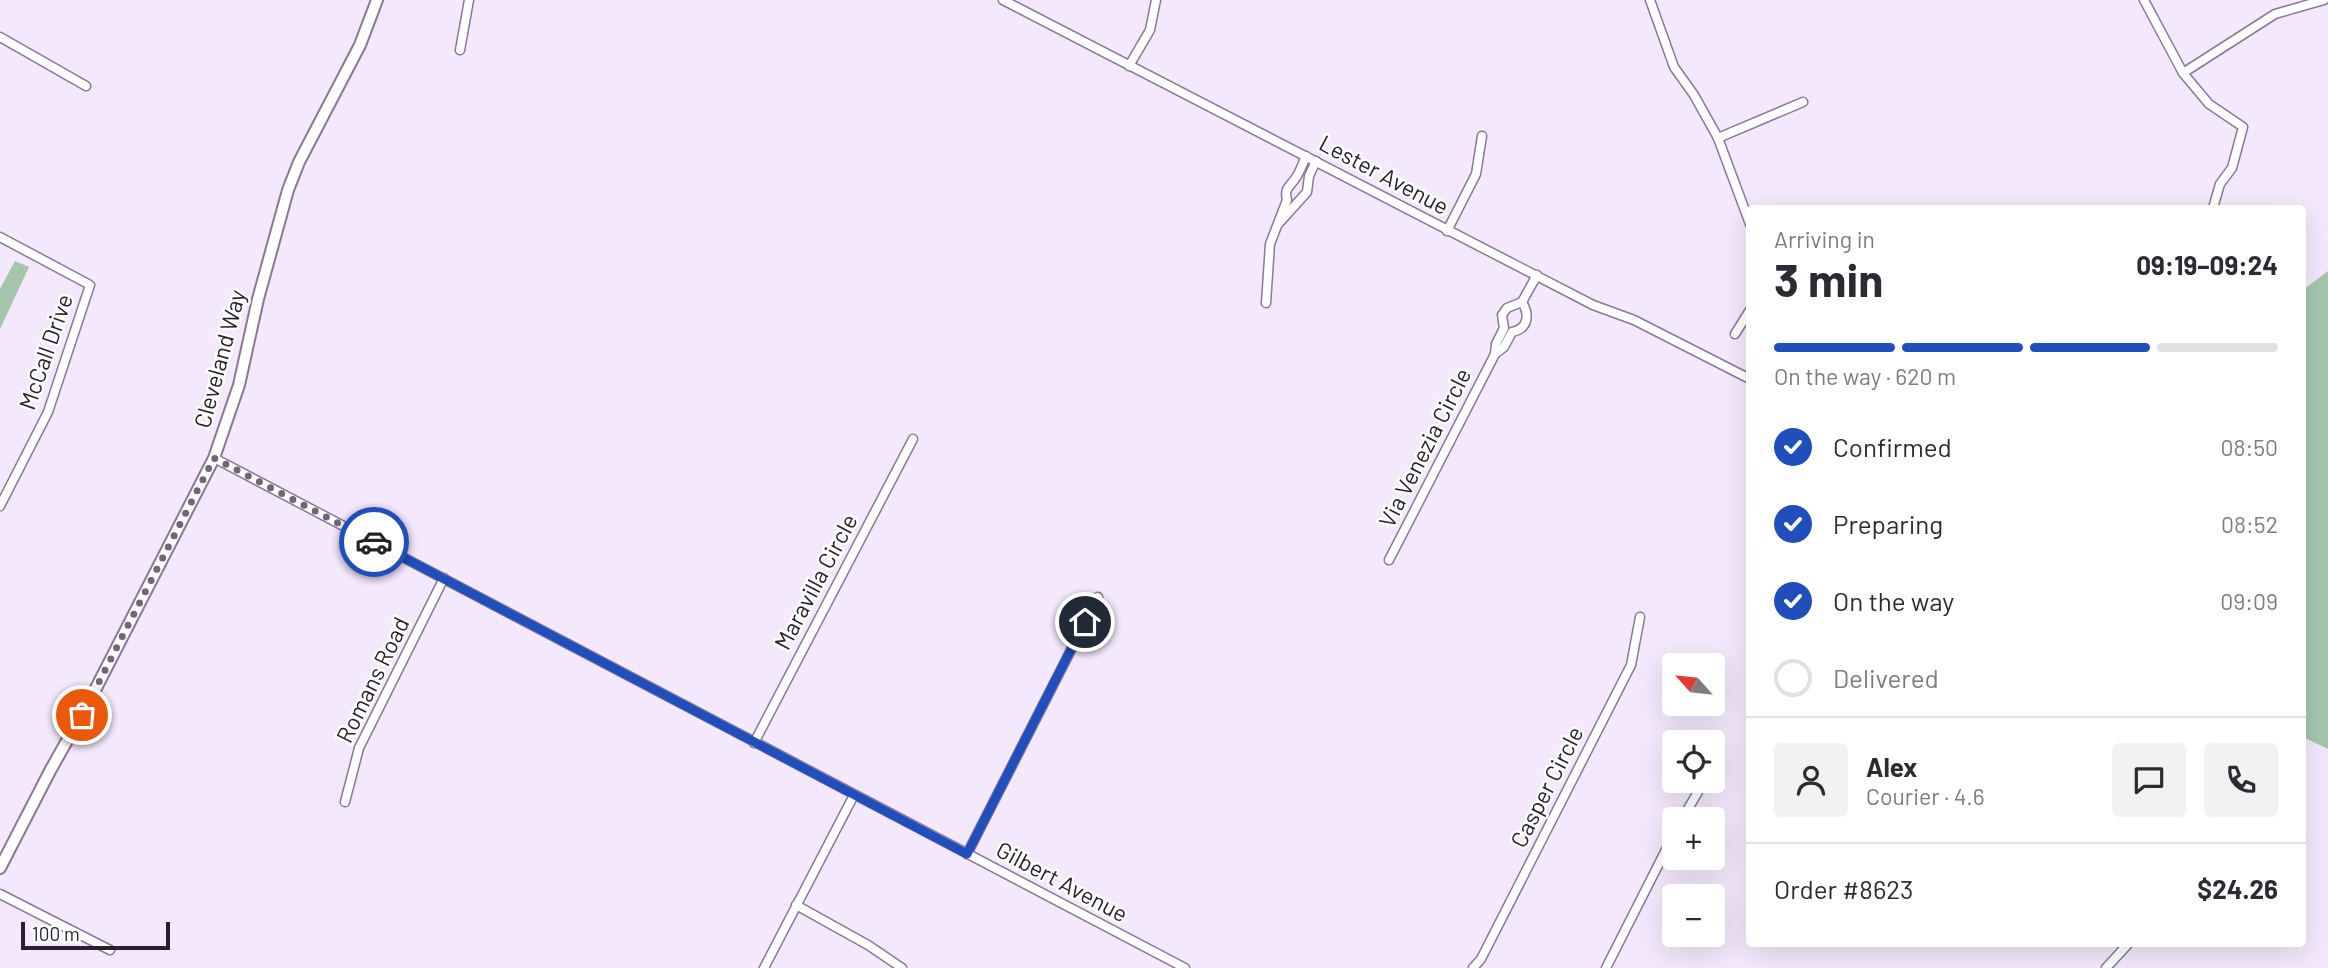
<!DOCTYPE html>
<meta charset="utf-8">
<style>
body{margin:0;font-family:Barlow,sans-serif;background:#f2f2f3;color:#2b2b33;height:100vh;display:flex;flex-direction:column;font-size:26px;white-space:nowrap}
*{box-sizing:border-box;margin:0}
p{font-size:23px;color:#7c7c81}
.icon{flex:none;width:38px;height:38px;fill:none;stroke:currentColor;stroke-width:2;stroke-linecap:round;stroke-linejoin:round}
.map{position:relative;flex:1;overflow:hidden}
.drawer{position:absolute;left:1746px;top:205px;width:560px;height:742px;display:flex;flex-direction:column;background:#fff;border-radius:7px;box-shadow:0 7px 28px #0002}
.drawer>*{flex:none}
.needle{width:46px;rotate:297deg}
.tools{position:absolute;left:1662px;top:653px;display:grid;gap:14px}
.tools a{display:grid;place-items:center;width:63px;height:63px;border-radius:7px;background:#fff;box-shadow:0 7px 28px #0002;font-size:35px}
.scale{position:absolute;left:21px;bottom:18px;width:149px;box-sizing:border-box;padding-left:7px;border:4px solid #28212d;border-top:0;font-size:19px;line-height:24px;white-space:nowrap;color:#28212d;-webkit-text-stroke:5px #fff;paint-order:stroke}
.pin{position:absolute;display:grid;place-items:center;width:60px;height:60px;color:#fff;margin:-30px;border:4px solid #fff;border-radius:50%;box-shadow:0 2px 7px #0007}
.courier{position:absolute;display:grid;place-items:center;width:70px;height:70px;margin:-35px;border:5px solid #204fbc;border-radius:50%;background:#fff;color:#222;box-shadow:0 2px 9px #0007}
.headline em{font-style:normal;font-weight:700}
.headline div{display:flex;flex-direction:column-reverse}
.headline{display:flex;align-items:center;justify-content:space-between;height:119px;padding:0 28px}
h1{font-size:46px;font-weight:700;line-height:52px}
.bar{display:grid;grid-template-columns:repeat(4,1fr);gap:10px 7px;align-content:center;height:84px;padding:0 28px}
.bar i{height:9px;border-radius:5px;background:#e1e1e2}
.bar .current{background:#204fbc}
.bar p{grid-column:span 4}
.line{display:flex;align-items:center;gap:18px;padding:0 28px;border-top:2px solid #e1e1e2}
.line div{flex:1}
.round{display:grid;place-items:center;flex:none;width:74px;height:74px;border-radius:7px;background:#f2f2f3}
ol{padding:0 28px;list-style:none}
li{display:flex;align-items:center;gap:21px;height:77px}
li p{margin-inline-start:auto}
li .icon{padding:7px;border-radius:50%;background:#204fbc;color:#fff;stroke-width:4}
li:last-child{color:#7c7c81}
li i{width:38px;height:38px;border:4px solid #e1e1e2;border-radius:50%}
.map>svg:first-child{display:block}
.green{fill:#a5c5ac}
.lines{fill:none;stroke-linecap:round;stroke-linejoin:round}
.minor-casing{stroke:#897897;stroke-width:11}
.tertiary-casing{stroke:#897897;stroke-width:14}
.minor{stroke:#fff;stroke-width:8}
.tertiary{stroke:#fff;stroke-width:10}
.done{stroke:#6f6775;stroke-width:7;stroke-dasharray:0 12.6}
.route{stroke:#204fbc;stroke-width:9}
.labels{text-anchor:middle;stroke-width:5;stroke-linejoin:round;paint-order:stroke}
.street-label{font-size:23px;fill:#28212d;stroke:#fff}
</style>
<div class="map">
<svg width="2328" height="968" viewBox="0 0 2328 968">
<rect width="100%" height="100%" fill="#f3e8fc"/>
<g class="green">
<path d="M15 261 29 267 0 329V289Z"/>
<path d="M2328 271V749L2303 737V290Z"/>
</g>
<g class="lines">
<defs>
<g id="minor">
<path d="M1003 0 1593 305 1634 320 1750 379"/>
<path d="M1650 0 1674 67 1694 95 1718 138 1750 224"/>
<path d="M2144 0 2183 73 2209 104 2243 127 2232 168 2220 184 2213 208"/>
<path d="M0 37 86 86"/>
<path d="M460 50 469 0"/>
<path d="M1129 66 1150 30 1156 0"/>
<path d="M2183 73 2275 14 2324 0"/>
<path d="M1718 138 1803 102"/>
<path d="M1279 223 1307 192 1309 176 1316 161"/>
<path d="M1447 231 1476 174 1482 136"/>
<path d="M0 237 90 285 48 412 0 506"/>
<path d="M1266 303 1270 244 1287 200C1284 189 1289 187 1295 179 1300 172 1303 163 1306 156"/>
<path d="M1735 334 1750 310"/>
<path d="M1495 354 1504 347 1512 332C1528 329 1530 315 1522 302"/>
<path d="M214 458 1185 968"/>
<path d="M1389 560 1495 354 1496 344 1504 328 1502 315 1507 308 1522 302 1537 275"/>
<path d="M754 743 913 439"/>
<path d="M345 802 359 748 444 578"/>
<path d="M1682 819 1705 780"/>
<path d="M967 854 1098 597"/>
<path d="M0 894 110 950"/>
<path d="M796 905 868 945 902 968"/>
<path d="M764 968 854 795"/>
<path d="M1473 968 1481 959 1631 665 1640 617"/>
<path d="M1606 968 1675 832"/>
<path d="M2106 968 2129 943"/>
</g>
<path id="tertiary" d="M0 868 50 771 92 696 214 458 239 385 258 299 288 190 299 162 360 45 377 0"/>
</defs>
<use href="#minor" class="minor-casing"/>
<use href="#tertiary" class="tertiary-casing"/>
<use href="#minor" class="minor"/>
<use href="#tertiary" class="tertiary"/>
</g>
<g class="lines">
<path class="done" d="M82 715 214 458 374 542"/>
<path class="route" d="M374 542 967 854 1085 622"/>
</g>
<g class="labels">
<g class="street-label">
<text transform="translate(1384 175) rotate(28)" y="8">Lester Avenue</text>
<text transform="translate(46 352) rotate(-71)" y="8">McCall Drive</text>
<text transform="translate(220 359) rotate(-75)" y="8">Cleveland Way</text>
<text transform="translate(1425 448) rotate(-63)" y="8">Via Venezia Circle</text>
<text transform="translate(816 582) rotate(-62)" y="8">Maravilla Circle</text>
<text transform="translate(373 680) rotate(-64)" y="8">Romans Road</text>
<text transform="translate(1547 787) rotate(-63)" y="8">Casper Circle</text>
<text transform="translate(1062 882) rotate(28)" y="8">Gilbert Avenue</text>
</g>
</g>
</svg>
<div class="tools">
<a><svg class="needle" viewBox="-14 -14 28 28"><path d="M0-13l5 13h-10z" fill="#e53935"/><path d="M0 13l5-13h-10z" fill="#7c7c81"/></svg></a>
<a><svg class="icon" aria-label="locate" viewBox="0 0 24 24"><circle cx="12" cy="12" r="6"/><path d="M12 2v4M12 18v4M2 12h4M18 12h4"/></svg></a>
<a>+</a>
<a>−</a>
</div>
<div class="scale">100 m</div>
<div class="pin" style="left:82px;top:715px;background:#ea580c"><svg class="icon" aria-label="bag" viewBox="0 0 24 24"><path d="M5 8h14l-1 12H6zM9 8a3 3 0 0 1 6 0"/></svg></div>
<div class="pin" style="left:1085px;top:622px;background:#1f2937"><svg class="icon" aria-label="home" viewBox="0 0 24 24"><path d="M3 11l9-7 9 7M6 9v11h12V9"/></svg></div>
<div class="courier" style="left:374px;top:542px"><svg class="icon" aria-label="car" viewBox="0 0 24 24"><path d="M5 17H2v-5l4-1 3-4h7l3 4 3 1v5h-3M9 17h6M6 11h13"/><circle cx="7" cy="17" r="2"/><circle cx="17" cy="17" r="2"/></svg></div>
<section class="drawer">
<div class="headline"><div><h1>3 min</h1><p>Arriving in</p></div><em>09:19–09:24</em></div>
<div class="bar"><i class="current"></i><i class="current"></i><i class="current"></i><i></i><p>On the way · 620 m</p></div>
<ol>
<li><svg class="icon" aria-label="check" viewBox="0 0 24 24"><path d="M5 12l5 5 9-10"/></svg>Confirmed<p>08:50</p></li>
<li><svg class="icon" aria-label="check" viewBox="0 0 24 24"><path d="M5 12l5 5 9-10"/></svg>Preparing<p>08:52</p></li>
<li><svg class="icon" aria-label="check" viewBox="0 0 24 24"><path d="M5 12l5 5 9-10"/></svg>On the way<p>09:09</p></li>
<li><i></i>Delivered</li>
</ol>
<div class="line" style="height:126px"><a class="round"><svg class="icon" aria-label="person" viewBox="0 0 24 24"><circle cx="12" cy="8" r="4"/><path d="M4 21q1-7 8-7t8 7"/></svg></a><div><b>Alex</b><p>Courier · 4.6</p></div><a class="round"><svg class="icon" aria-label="chat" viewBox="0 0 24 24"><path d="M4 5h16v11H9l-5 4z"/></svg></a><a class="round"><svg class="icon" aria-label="phone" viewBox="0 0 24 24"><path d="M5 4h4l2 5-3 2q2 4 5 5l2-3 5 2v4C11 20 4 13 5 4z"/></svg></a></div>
<div class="line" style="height:91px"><div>Order #8623</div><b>$24.26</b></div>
</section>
</div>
